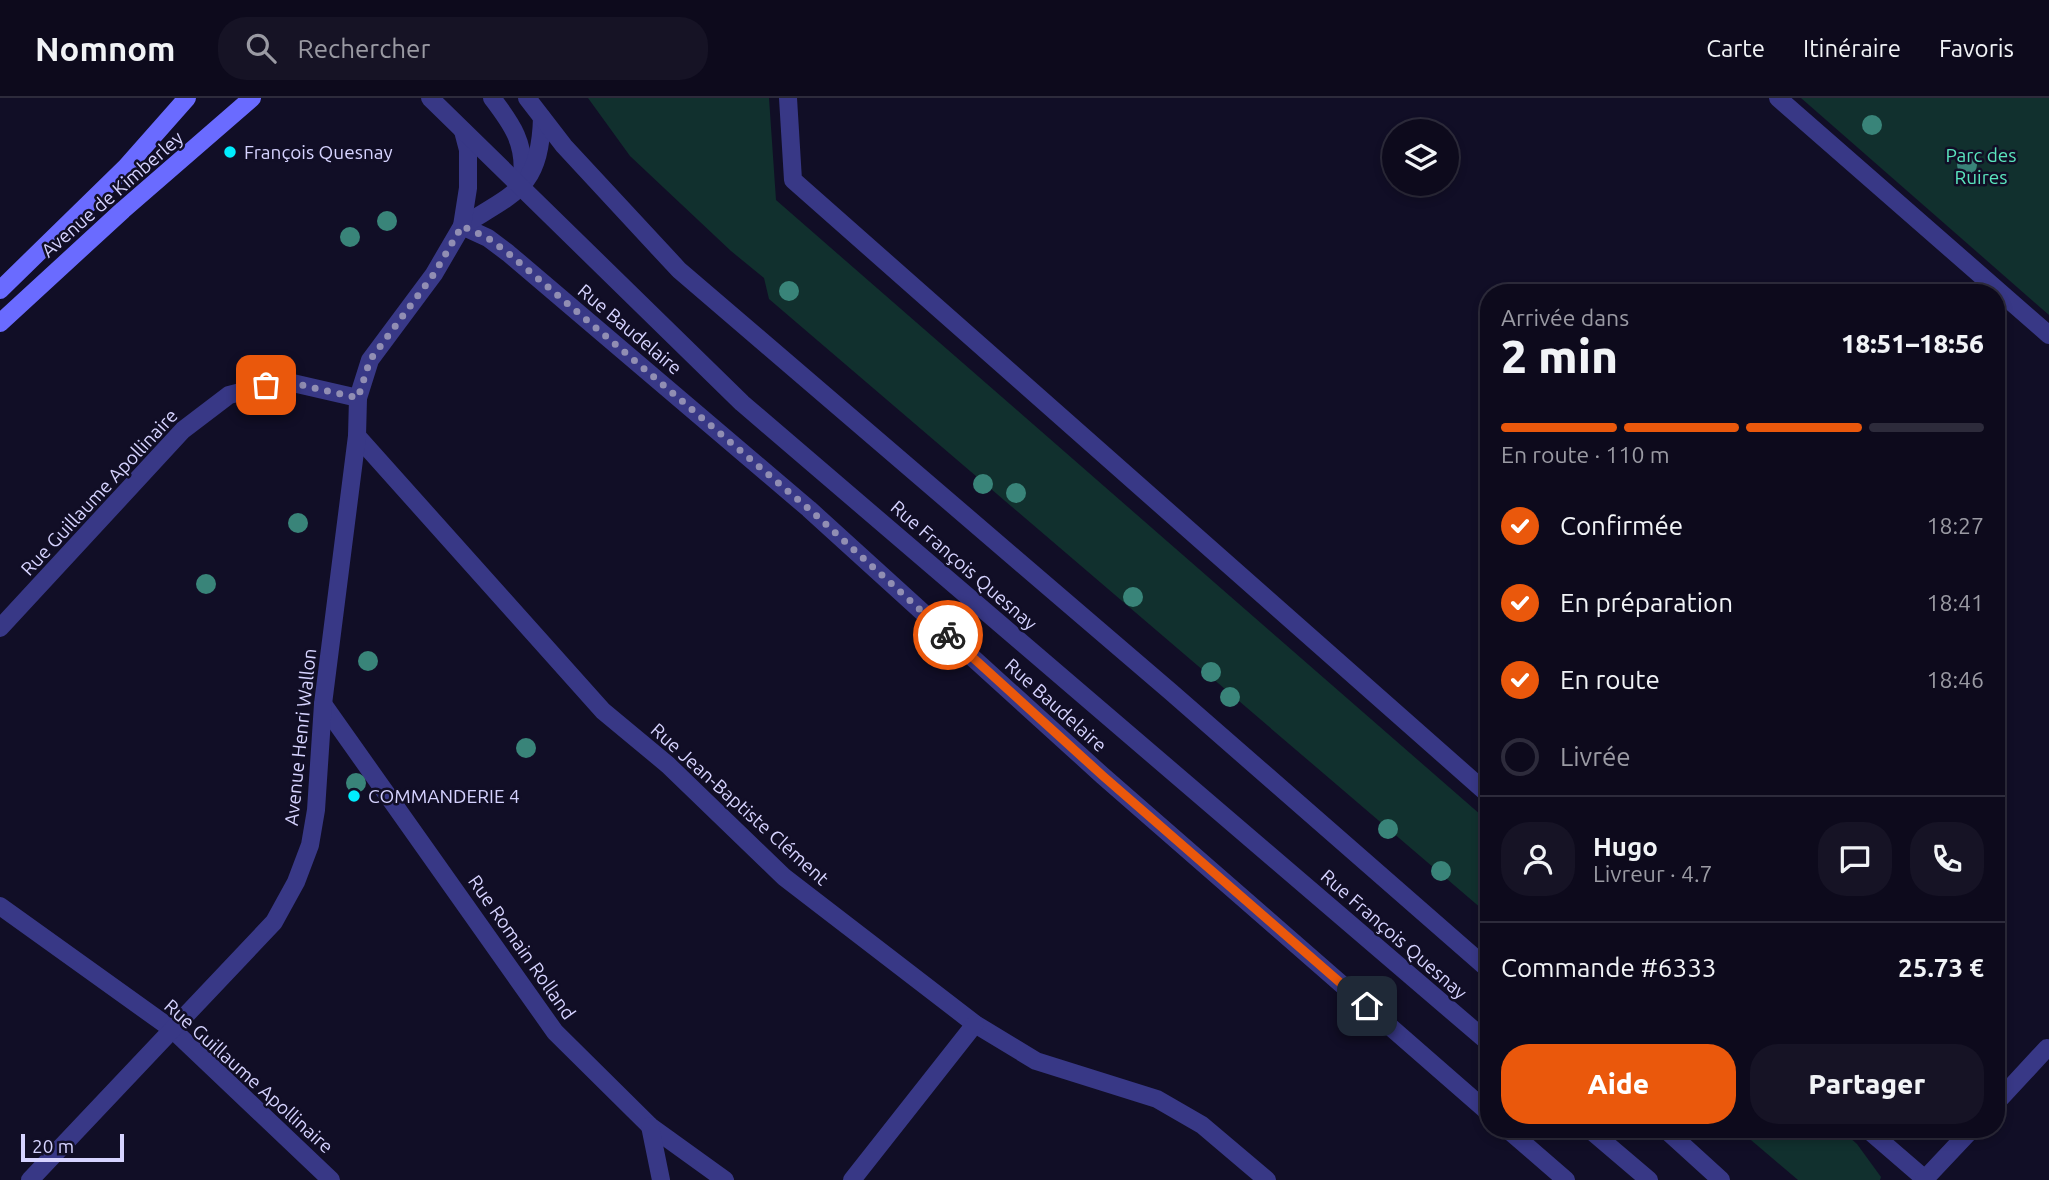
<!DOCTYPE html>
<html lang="fr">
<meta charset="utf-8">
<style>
body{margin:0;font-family:Ubuntu,sans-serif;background:#161325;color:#f1f3f6;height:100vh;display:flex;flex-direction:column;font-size:26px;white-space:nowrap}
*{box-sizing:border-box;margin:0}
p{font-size:23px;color:#9a9aa3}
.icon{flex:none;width:38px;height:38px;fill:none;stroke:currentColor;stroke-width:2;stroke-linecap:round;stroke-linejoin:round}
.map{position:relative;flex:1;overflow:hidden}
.side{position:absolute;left:1480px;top:186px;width:525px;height:854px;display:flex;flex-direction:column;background:#0d0a1c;border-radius:28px;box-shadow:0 4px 10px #0003,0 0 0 2px #2d2b3b}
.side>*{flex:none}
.tools{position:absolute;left:1382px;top:21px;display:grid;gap:14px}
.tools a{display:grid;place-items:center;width:77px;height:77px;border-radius:50%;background:#0d0a1c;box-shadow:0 4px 10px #0003,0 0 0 2px #2d2b3b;font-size:35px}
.scale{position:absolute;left:21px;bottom:18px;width:103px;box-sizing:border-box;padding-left:7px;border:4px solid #d6d3ff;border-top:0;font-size:19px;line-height:24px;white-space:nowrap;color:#d6d3ff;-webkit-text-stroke:5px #110e26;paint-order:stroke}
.pin{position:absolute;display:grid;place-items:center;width:60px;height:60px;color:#fff;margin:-30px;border-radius:14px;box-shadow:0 4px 10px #0006}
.courier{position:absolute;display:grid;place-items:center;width:70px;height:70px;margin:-35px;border:5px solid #ea580c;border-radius:50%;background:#fff;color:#222;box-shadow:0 2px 9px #0007}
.head em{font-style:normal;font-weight:800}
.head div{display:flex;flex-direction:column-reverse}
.head{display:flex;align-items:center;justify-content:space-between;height:119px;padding:0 21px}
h1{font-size:46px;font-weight:800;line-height:52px}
.bar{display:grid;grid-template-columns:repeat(4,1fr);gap:10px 7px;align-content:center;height:84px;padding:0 21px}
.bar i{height:9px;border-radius:5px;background:#2d2b3b}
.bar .on{background:#ea580c}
.bar p{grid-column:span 4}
.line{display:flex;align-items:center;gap:18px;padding:0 21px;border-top:2px solid #2d2b3b}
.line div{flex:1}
.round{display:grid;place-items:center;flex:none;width:74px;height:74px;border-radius:28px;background:#161325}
ol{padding:0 21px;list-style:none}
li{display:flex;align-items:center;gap:21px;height:77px}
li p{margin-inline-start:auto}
li .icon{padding:7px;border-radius:50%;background:#ea580c;color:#fff;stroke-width:4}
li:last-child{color:#9a9aa3}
li i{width:38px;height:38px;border:4px solid #2d2b3b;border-radius:50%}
.action{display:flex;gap:14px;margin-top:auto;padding:14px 21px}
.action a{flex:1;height:80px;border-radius:28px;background:#ea580c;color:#fff;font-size:28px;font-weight:800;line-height:80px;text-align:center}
.action a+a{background:#161325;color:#f1f3f6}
header{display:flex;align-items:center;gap:42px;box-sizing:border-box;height:98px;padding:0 35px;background:#0d0a1c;border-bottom:2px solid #2d2b3b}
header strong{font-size:33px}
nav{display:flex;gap:38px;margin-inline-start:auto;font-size:24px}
.search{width:490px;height:63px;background:#161325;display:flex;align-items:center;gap:18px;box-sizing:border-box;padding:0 24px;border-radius:28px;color:#9a9aa3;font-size:26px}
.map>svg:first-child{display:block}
.green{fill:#11302e}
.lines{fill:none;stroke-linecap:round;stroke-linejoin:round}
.service{stroke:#383886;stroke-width:18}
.minor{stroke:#383886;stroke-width:18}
.tertiary{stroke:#383886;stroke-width:18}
.secondary{stroke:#6a6bff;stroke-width:18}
.tree{fill:#398479}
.done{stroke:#918eb3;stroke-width:7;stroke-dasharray:0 12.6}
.route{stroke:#ea580c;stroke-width:9}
.poi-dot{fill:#00edfe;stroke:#110e26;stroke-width:2.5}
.labels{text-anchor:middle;stroke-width:5;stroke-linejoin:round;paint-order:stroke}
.poi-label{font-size:19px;fill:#d6d3ff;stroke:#110e26;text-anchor:start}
.park-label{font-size:19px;fill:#5ae4bd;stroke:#110e26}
.street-label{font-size:19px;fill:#d6d3ff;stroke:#110e26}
</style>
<header>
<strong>Nomnom</strong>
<div class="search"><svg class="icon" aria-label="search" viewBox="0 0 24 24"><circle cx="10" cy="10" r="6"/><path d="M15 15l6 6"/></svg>Rechercher</div>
<nav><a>Carte</a><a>Itinéraire</a><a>Favoris</a></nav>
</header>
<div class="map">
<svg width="2049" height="1082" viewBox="0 0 2049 1082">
<rect width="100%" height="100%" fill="#110e26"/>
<g class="green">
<path d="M588 0H769L776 102 1489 724V817L769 201 764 180 731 153 630 58Z"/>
<path d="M1801 0H2049V217Z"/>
<path d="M1738 1031H1840L1857 1046 1881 1079 1880 1082H1798Z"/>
</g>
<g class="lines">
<g class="service">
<path d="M788 0 793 82 1489 697"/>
<path d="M1778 0 2049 237"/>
<path d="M1997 1004 2047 950"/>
<path d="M1867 1031 1925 1081"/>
<path d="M1924 1082 1972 1031"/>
</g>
<g class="minor">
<path d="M492 0C512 26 526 46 522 80"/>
<path d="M462 128 488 140 508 155 809 411 1103 678 1489 1015"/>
<path d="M462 128C516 94 540 90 542 20"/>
<path d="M357 338 603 613 668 667 784 779 975 926 1036 963 1157 1001 1202 1027 1267 1082"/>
<path d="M0 530 183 332 229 297 284 283 358 300"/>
<path d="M323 606 555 934 650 1028 725 1082"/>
<path d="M0 808 173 932 331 1082"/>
<path d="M650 1028 661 1082"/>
<path d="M1507 1031 1566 1082"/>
<path d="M30 1082 274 824 296 784 310 747 316 712 323 606 357 338 358 300 370 262 434 176 462 128 468 90V52L463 33"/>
<path d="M852 1082 975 926"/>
</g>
<g class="tertiary">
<path d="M430 0 742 305 1489 945"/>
<path d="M527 0 564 48 679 172 1171 594 1489 872"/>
<path d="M1589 1031 1649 1082"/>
<path d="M1665 1031 1721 1082"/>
</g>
<g class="secondary">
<path d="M0 192 126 69 187 0"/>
<path d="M0 225 123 112 252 0"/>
</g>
</g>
<g class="tree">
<circle cx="1872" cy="27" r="10"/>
<circle cx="1967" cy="67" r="10"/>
<circle cx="387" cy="123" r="10"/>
<circle cx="350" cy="139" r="10"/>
<circle cx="789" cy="193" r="10"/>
<circle cx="983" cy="386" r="10"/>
<circle cx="1016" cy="395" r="10"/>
<circle cx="298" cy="425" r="10"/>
<circle cx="206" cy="486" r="10"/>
<circle cx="1133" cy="499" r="10"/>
<circle cx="368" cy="563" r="10"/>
<circle cx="1211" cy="574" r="10"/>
<circle cx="1230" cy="599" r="10"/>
<circle cx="526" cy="650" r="10"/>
<circle cx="356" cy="685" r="10"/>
<circle cx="1388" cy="731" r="10"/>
<circle cx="1441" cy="773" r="10"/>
</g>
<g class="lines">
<path class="done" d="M266 287 284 283 358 300 370 262 434 176 462 128 488 140 508 155 809 411 948 537"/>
<path class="route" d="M948 537 1103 678 1367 908"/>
</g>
<g class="poi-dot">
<circle cx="230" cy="54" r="7"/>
<circle cx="354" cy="698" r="7"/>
</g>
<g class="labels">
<g class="poi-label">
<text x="244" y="61">François Quesnay</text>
<text x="368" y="705">COMMANDERIE 4</text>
</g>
<g class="park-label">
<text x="1981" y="64">Parc des<tspan x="1981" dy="22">Ruires</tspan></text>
</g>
<g class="street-label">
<text transform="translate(112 96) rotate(-41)" y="7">Avenue de Kimberley</text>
<text transform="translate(630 231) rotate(40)" y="7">Rue Baudelaire</text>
<text transform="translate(99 394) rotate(-47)" y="7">Rue Guillaume Apollinaire</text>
<text transform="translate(964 467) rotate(41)" y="7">Rue François Quesnay</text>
<text transform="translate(1056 607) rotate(42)" y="7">Rue Baudelaire</text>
<text transform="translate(300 639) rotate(-84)" y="7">Avenue Henri Wallon</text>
<text transform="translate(740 706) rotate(42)" y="7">Rue Jean-Baptiste Clément</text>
<text transform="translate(1394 836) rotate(41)" y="7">Rue François Quesnay</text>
<text transform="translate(522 849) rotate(55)" y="7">Rue Romain Rolland</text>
<text transform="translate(249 978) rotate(42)" y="7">Rue Guillaume Apollinaire</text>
</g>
</g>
</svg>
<div class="tools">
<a><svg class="icon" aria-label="layers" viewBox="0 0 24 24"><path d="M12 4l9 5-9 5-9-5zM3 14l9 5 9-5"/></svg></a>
</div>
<div class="scale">20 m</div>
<div class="pin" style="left:266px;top:287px;background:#ea580c"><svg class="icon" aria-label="bag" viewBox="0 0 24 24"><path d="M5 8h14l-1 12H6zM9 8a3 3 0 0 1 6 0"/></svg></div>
<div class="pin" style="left:1367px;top:908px;background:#1f2937"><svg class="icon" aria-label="home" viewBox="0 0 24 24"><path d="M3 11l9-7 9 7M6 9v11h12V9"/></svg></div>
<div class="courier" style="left:948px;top:537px"><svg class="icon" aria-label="bike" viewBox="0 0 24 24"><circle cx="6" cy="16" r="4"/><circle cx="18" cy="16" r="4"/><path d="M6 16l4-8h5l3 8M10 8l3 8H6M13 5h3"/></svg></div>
<section class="side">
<div class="head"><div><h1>2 min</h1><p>Arrivée dans</p></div><em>18:51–18:56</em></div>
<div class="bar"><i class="on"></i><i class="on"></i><i class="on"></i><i></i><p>En route · 110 m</p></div>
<ol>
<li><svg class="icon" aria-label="check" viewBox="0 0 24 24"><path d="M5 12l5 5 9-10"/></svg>Confirmée<p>18:27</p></li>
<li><svg class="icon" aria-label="check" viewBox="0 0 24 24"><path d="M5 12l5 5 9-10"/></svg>En préparation<p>18:41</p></li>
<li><svg class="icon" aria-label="check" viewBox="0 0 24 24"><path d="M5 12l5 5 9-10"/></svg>En route<p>18:46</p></li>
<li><i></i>Livrée</li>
</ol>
<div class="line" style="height:126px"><a class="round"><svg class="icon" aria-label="person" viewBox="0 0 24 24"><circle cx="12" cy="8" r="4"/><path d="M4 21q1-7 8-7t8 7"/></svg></a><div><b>Hugo</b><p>Livreur · 4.7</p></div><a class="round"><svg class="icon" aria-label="chat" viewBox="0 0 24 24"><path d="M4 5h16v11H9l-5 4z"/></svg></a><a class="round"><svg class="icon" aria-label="phone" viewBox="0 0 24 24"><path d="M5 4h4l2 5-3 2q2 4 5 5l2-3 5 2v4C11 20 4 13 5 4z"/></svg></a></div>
<div class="line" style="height:91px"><div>Commande #6333</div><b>25.73 €</b></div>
<div class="action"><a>Aide</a><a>Partager</a></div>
</section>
</div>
